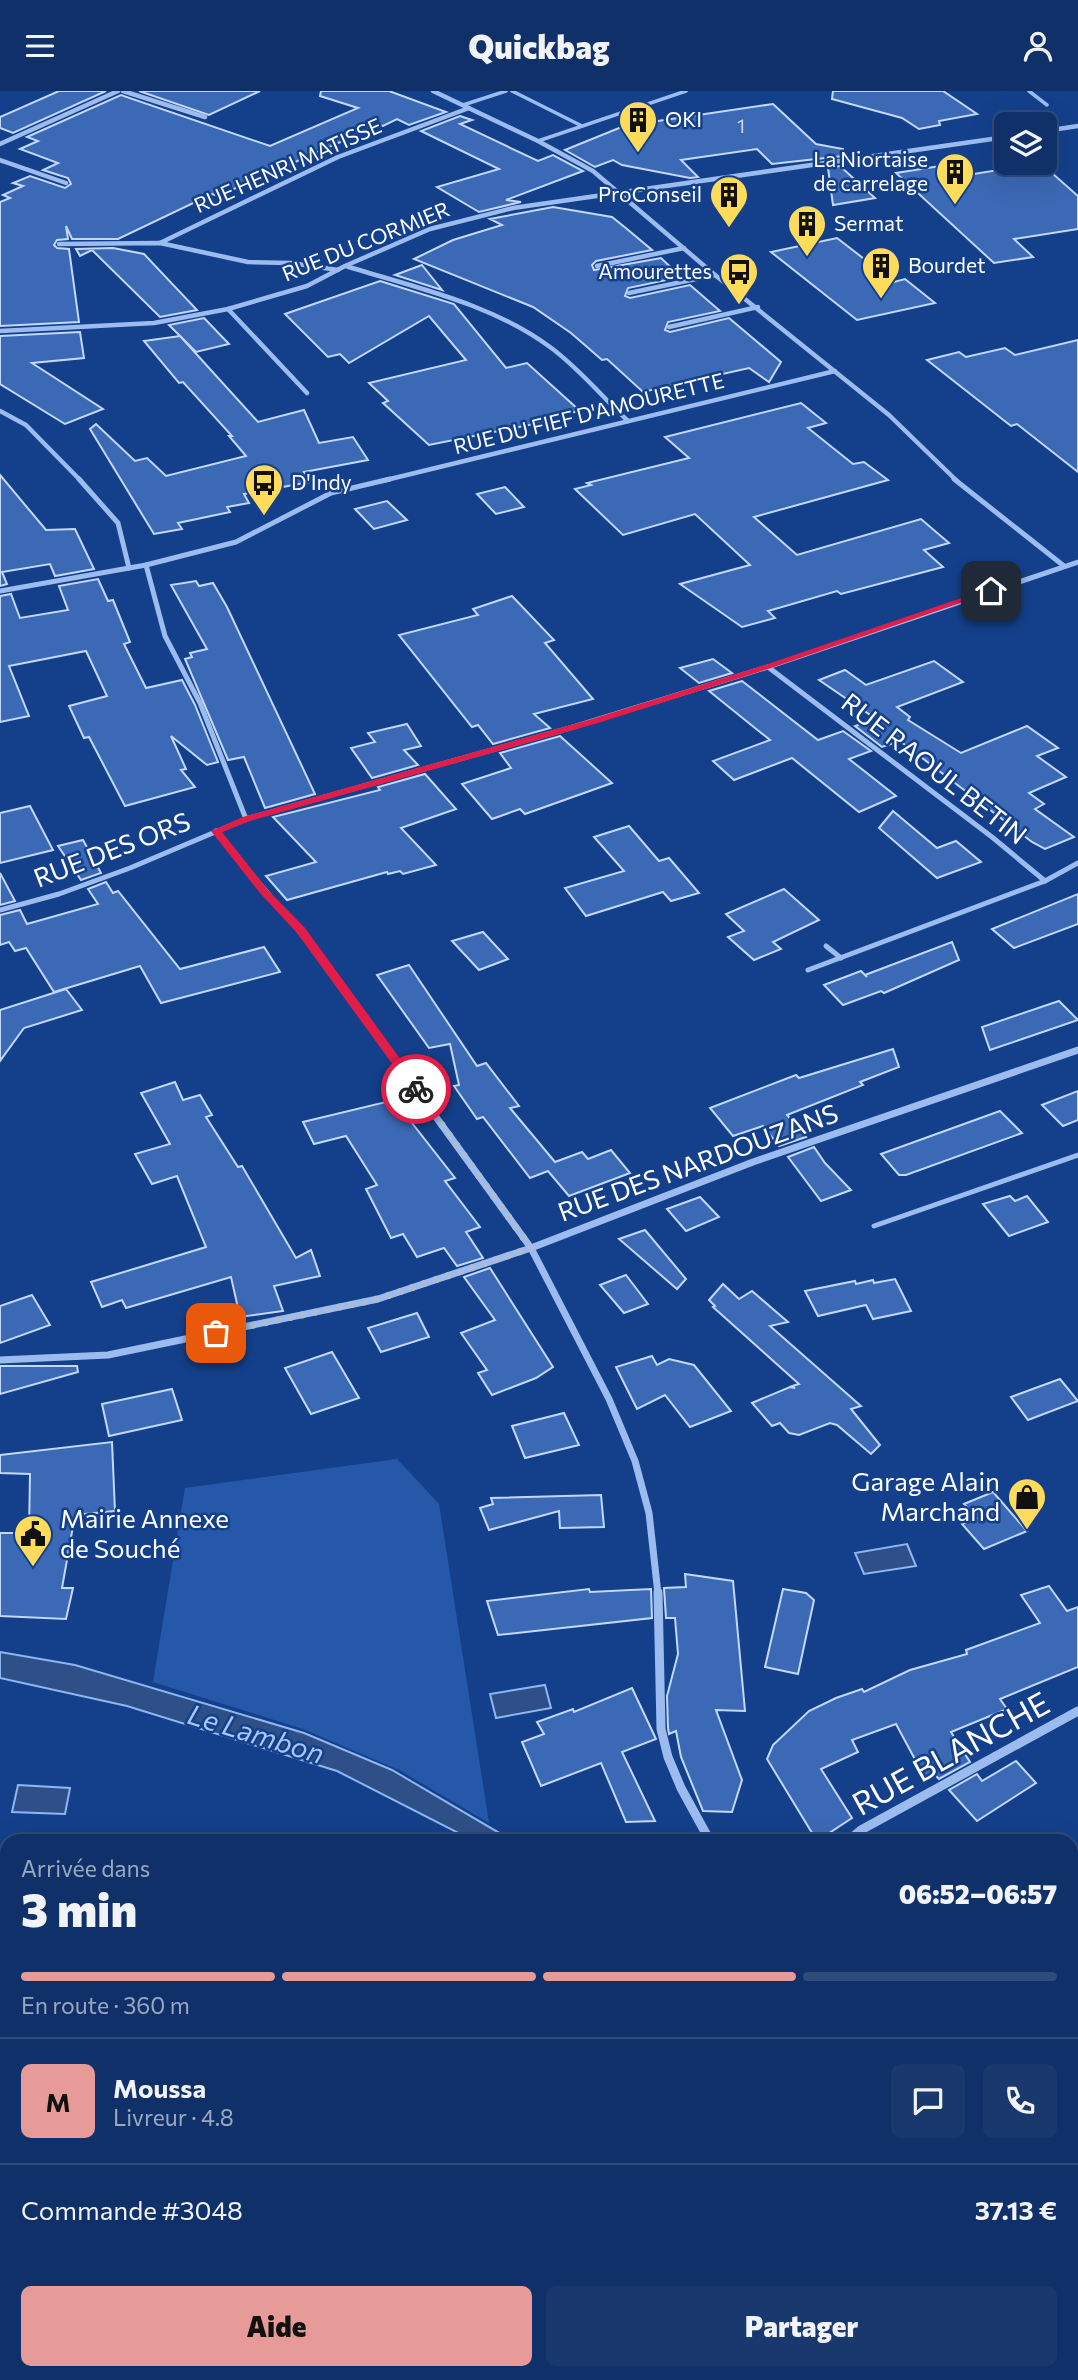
<!DOCTYPE html>
<html lang="fr">
<meta charset="utf-8">
<style>
body{margin:0;font-family:Commissioner,sans-serif;background:#18386e;color:#f1f3f6;height:100vh;display:flex;flex-direction:column;font-size:26px;white-space:nowrap}
*{box-sizing:border-box;margin:0}
p{font-size:23px;color:#9ba9c0}
.icon{flex:none;width:38px;height:38px;fill:none;stroke:currentColor;stroke-width:2;stroke-linecap:round;stroke-linejoin:round}
.map{position:relative;flex:1;overflow:hidden}
.side{position:absolute;left:0px;top:1743px;width:1078px;height:546px;display:flex;flex-direction:column;background:#0f3068;border-radius:21px 21px 0 0;box-shadow:0 7px 28px #0002,0 0 0 2px #2f4b7c}
.side>*{flex:none}
.fabs{position:absolute;left:994px;top:21px;display:grid;gap:14px}
.fabs a{display:grid;place-items:center;width:63px;height:63px;border-radius:10px;background:#0f3068;box-shadow:0 7px 28px #0002,0 0 0 2px #2f4b7c;font-size:35px}
.pin{position:absolute;display:grid;place-items:center;width:60px;height:60px;color:#fff;margin:-30px;border-radius:14px;box-shadow:0 4px 10px #0006}
.courier{position:absolute;display:grid;place-items:center;width:70px;height:70px;margin:-35px;border:5px solid #e11d48;border-radius:50%;background:#fff;color:#222;box-shadow:0 2px 9px #0007}
.overview em{font-style:normal;font-weight:800}
.overview div{display:flex;flex-direction:column-reverse}
.overview{display:flex;align-items:center;justify-content:space-between;height:119px;padding:0 21px}
h1{font-size:46px;font-weight:800;line-height:52px}
.bar{display:grid;grid-template-columns:repeat(4,1fr);gap:10px 7px;align-content:center;height:84px;padding:0 21px}
.bar i{height:9px;border-radius:5px;background:#2f4b7c}
.bar .selected{background:#e69b98}
.bar p{grid-column:span 4}
.line{display:flex;align-items:center;gap:18px;padding:0 21px;border-top:2px solid #2f4b7c}
.line div{flex:1}
.round{display:grid;place-items:center;flex:none;width:74px;height:74px;border-radius:10px;background:#18386e}
.action{display:flex;gap:14px;margin-top:auto;padding:14px 21px}
.action a{flex:1;height:80px;border-radius:10px;background:#e69b98;color:#111;font-size:28px;font-weight:800;line-height:80px;text-align:center}
.action a+a{background:#18386e;color:#f1f3f6}
header{display:flex;justify-content:space-between;align-items:center;height:91px;padding:0 21px;background:#0f3068;font-size:32px;font-weight:800}
.map>svg:first-child{display:block}
.green{fill:#2658aa}
.water{fill:#2e4f87;stroke:#8eb6f3;stroke-width:2}
.building{fill:#3c69b5;stroke:#c2d8fc;stroke-width:2}
.lines{fill:none;stroke-linecap:round;stroke-linejoin:round}
.service-far1{stroke:#9cbcf0;stroke-width:3.5}
.service{stroke:#9cbcf0;stroke-width:5}
.minor-far3{stroke:#9cbcf0;stroke-width:4.5}
.minor-far2{stroke:#9cbcf0;stroke-width:5}
.minor-far1{stroke:#9cbcf0;stroke-width:7}
.minor{stroke:#9cbcf0;stroke-width:9}
.route{fill:#e11d48}
.done{stroke:#adbcd6;stroke-width:7;stroke-dasharray:0 12.6}
.labels{text-anchor:middle;stroke-width:5;stroke-linejoin:round;paint-order:stroke}
.far-number-label{font-size:19px;fill:#cedaec}
.far-poi-label{font-size:21px;fill:#fff;stroke:#14408b;text-anchor:start}
.far-street-label{font-size:21px;fill:#fff;stroke:#14408b}
.street-label{font-size:26px;fill:#fff;stroke:#14408b}
.poi-label{font-size:26px;fill:#fff;stroke:#14408b;text-anchor:end}
.water-label{font-size:28px;font-style:italic;fill:#a8c6f7;stroke:#14408b}
.near-street-label{font-size:32px;fill:#fff;stroke:#14408b}
</style>
<header><svg class="icon" aria-label="menu" viewBox="0 0 24 24"><path d="M4 6h16M4 12h16M4 18h16"/></svg>Quickbag<svg class="icon" aria-label="person" viewBox="0 0 24 24"><circle cx="12" cy="8" r="4"/><path d="M4 21q1-7 8-7t8 7"/></svg></header>
<div class="map">
<svg width="1078" height="2289" viewBox="0 0 1078 2289">
<rect width="100%" height="100%" fill="#14408b"/>
<path class="green" d="M397 1368 439 1413 489 1732 399 1679 303 1638 153 1591 185 1397Z"/>
<g class="water">
<path d="M907 1453 916 1475 864 1483 855 1462Z"/>
<path d="M0 1561 75 1574 304 1642 392 1679 513 1750H474L337 1680 127 1615 0 1587Z"/>
<path d="M545 1594 551 1617 496 1627 490 1603Z"/>
<path d="M18 1694 70 1697 65 1723 12 1721Z"/>
</g>
<g class="building">
<path d="M59 0H106L13 42 0 37V26Z"/>
<path d="M139 0H260L209 24Z"/>
<path d="M321 0H389L446 21 409 34 397 28 383 35 379 34 218 105 212 103 118 148H72L66 135 68 148 57 149 54 154 57 157 69 158 79 231 0 235V111L10 107 3 104 23 95 13 92 30 85 65 97 71 93 68 87 43 79 58 72 20 58 38 50 27 46 121 4 270 55 358 17 320 5Z"/>
<path d="M833 0H943L977 23 939 30 940 34 919 38 902 27 832 8Z"/>
<path d="M773 13 816 53 843 58V65L772 73 757 58 681 69 698 86 690 87 622 74 613 69 595 76 565 59 624 35Z"/>
<path d="M460 25 472 29 460 33 538 70 553 64 583 80 506 109 521 111 479 121 437 96 499 78 421 40Z"/>
<path d="M1031 74 1052 82 1078 105V138L1014 148 1033 166 994 172 896 82 940 75 954 78 961 85Z"/>
<path d="M840 75 875 107 833 114 828 77Z"/>
<path d="M553 116 612 126 627 138 652 159 596 170 592 174 594 179 661 167 681 186 628 197 625 205 630 207 690 194 720 220 668 231 665 239 670 241 729 227 781 271 769 291 749 277 643 301 607 268 602 269 571 242 533 216 414 168 453 149 502 134 490 128Z"/>
<path d="M837 147 894 191 905 188 935 212 857 229 771 161Z"/>
<path d="M113 157 144 163 197 219 160 226 92 159 80 165 76 158Z"/>
<path d="M422 174 442 199 395 184Z"/>
<path d="M380 190 454 213 506 277 527 272 580 320 540 328 544 331 429 354 383 312 388 310 369 292 466 269 429 225 349 272 340 263 328 266 285 223Z"/>
<path d="M204 227 229 253 196 261 169 234Z"/>
<path d="M80 241 84 267 32 272 103 318 65 333 0 293V245Z"/>
<path d="M180 245 258 331 304 319 319 352 353 346 368 369 304 381 310 391 244 403 249 412 227 416 230 421 178 432 182 438 154 443 90 338 96 333 135 370 147 367 166 385 246 365 229 345H232L183 291 179 292 144 250Z"/>
<path d="M1078 249V381L1017 333 1011 335 927 269 959 261 966 266 1005 257 1015 264Z"/>
<path d="M801 312 826 332 808 337 853 373 864 371 888 389 754 426 797 464 921 428 949 452 924 459 943 476 841 503 837 500 768 520 775 527 742 536 680 493 750 474 695 423 623 444 575 398 591 394 587 392 689 367 665 346Z"/>
<path d="M0 384 46 439 75 438 94 478 55 485 50 473 2 481 7 493 0 495Z"/>
<path d="M505 396 524 416 496 423 477 403Z"/>
<path d="M387 410 407 429 374 438 355 418Z"/>
<path d="M98 488 108 510 113 509 130 551 124 553 146 597 182 589 195 614 218 671 207 674 171 645 186 678 181 679 195 696 125 715 89 646 84 647 69 615 107 605 86 560 9 575 29 625 0 631V505L11 503 20 527 68 519 59 495Z"/>
<path d="M196 490 199 495 213 492 227 516 315 703 265 717 244 666 228 669 185 568 192 566 190 562 207 558 171 494Z"/>
<path d="M512 505 554 549 545 552 593 608 534 623 550 637 493 653 478 634 472 636 399 544 478 524 473 518Z"/>
<path d="M713 568 732 582 699 592 680 577Z"/>
<path d="M934 570 963 591 897 616 910 626 908 629 961 662 1027 635 1058 657 1037 665 1066 686 1029 702 1044 713 1035 718 1074 746 1045 758 1032 751 900 650 882 656 855 635 872 629 873 626 819 589 845 579 866 594Z"/>
<path d="M742 590 818 649 843 640 871 660 849 668 896 705 859 721 792 667 734 689 713 670 770 649 709 600Z"/>
<path d="M407 633 421 655 404 659 418 674 372 687 351 657 375 651 368 642Z"/>
<path d="M560 645 612 692 525 723 520 718 492 728 462 693 511 677 500 662Z"/>
<path d="M425 683 456 718 401 737 436 774 403 783 400 780 388 783 387 781 287 809 266 785 316 771 273 726 380 699 378 696Z"/>
<path d="M30 715 53 759 0 772V722Z"/>
<path d="M893 720 937 757 956 750 981 771 937 787 879 737Z"/>
<path d="M629 735 659 770 669 767 699 802 671 810 663 801 586 825 565 797 624 780 594 746Z"/>
<path d="M83 749 101 782 81 789 58 755Z"/>
<path d="M0 782 15 810 0 814Z"/>
<path d="M106 791 113 802 118 800 180 878 264 856 280 881 161 912 140 875 54 901 26 857 15 860 9 851 0 854V824L20 819 27 833 98 813 88 798Z"/>
<path d="M784 798 819 829 773 851 781 858 754 869 728 846 744 840 726 823Z"/>
<path d="M1078 803V833L1014 857 992 838Z"/>
<path d="M483 841 508 868 479 879 452 850Z"/>
<path d="M952 851 959 869 884 902 881 900 843 914 824 894 861 880 867 886 865 884Z"/>
<path d="M409 874 477 975 486 972 519 1015 510 1017 555 1071 582 1061 588 1068 611 1059 630 1082 569 1105 548 1080 530 1087 483 1026 477 1028 454 995 459 994 450 953 429 957 377 884Z"/>
<path d="M66 898 82 919 24 937 0 970V919Z"/>
<path d="M1059 910 1078 929 990 959 982 936Z"/>
<path d="M893 958 899 976 860 991 863 994 787 1024 806 1046 779 1055 763 1035 733 1045 710 1017 796 984 799 987Z"/>
<path d="M175 991 183 1009 200 1004 212 1024 206 1026 238 1076 242 1075 296 1167 311 1159 320 1185 274 1195 283 1220 240 1226 231 1186 126 1217 122 1209 102 1216 91 1191 206 1156 177 1085 152 1093 135 1063 170 1053 141 1002Z"/>
<path d="M1078 1000V1029L1063 1035 1042 1014Z"/>
<path d="M394 1009 455 1087 445 1090 480 1136 466 1141 483 1167 457 1175 444 1157 417 1166 403 1143 391 1147 366 1098 377 1094 346 1045 314 1053 303 1031Z"/>
<path d="M1000 1020 1022 1042 906 1084H899L881 1063Z"/>
<path d="M814 1056 825 1072 851 1099 821 1110 788 1066Z"/>
<path d="M1010 1105 1015 1110 1027 1105 1048 1131 1009 1145 983 1113Z"/>
<path d="M700 1106 719 1126 686 1140 667 1118Z"/>
<path d="M645 1139 686 1188 677 1198 619 1148Z"/>
<path d="M490 1177 553 1276 536 1287 492 1304 478 1282 487 1279 461 1242 495 1229 464 1186Z"/>
<path d="M626 1184 648 1213 624 1222 600 1194Z"/>
<path d="M895 1188 911 1220 873 1228 866 1214 818 1225 805 1200 855 1190 856 1193 873 1189 874 1192Z"/>
<path d="M723 1193 739 1208 752 1200 788 1231 770 1235 861 1315 851 1318 880 1354 871 1363 837 1334 830 1332 799 1344 789 1342 780 1332 772 1335 752 1312 790 1296 795 1297 792 1295 799 1293 713 1216 715 1215 709 1209Z"/>
<path d="M32 1204 50 1234 0 1252V1215Z"/>
<path d="M417 1222 429 1246 381 1261 368 1237Z"/>
<path d="M332 1261 359 1307 311 1323 285 1277Z"/>
<path d="M652 1265 657 1274 669 1268 694 1274 731 1320 690 1336 665 1304 637 1318 616 1276Z"/>
<path d="M0 1275H77L78 1281 0 1303Z"/>
<path d="M1060 1288 1078 1310 1028 1329 1011 1306Z"/>
<path d="M172 1298 182 1329 109 1345 102 1313Z"/>
<path d="M564 1322 579 1354 525 1367 512 1335Z"/>
<path d="M112 1351 115 1420 75 1424 62 1497H73L66 1528 0 1525V1442H29L30 1383 0 1382V1364Z"/>
<path d="M993 1401 1027 1440 984 1458 962 1433 976 1427 964 1413Z"/>
<path d="M601 1404 604 1436 560 1437 559 1420 489 1439 480 1417 493 1413 491 1407Z"/>
<path d="M685 1483 733 1490 745 1620 716 1619 742 1689 732 1721 703 1720 681 1666 676 1640 669 1643 668 1637 667 1605 678 1563 675 1527H666L664 1497 686 1496Z"/>
<path d="M1049 1495 1067 1520 1078 1516V1576L1000 1608 1007 1618 951 1641 970 1671 939 1688 933 1682 925 1687 896 1633 852 1649 858 1661 821 1678 852 1727 817 1750 767 1668 773 1654 809 1620 836 1607 862 1598 864 1601 910 1579 967 1563 966 1559 1040 1532 1021 1504Z"/>
<path d="M589 1498 590 1501 651 1498 652 1527 498 1544 487 1510Z"/>
<path d="M783 1498 806 1502 814 1509 798 1583 765 1576Z"/>
<path d="M632 1597 656 1648 622 1661 655 1730 626 1731 601 1672 541 1695 522 1651 544 1643 537 1631 573 1618 574 1621Z"/>
<path d="M1016 1670 1036 1692 977 1730 949 1699 977 1683 982 1690Z"/>
</g>
<g class="lines">
<g class="service-far1">
<path d="M512 0 582 35"/>
<path d="M1029 0 1047 14"/>
<path d="M463 14 506 0"/>
<path d="M538 50 686 0"/>
</g>
<path class="service" d="M874 1135 1078 1064"/>
<g class="minor-far3">
<path d="M123 0 205 26"/>
<path d="M433 0 538 50 593 80 715 184 889 324 957 390"/>
<path d="M1045 40 1078 35"/>
<path d="M0 53 118 0"/>
<path d="M0 69 66 92"/>
<path d="M160 152 338 66 469 17"/>
<path d="M59 153 160 152 248 171 291 172 338 179"/>
<path d="M346 175C416 197 490 212 550 256 579 277 602 306 628 330"/>
<path d="M597 175 684 157"/>
<path d="M629 202 715 184"/>
<path d="M228 218 307 302"/>
<path d="M669 236 758 216"/>
<path d="M0 240 154 232 228 218 307 195 345 175 430 138 513 117 1006 46"/>
<path d="M0 320 26 334 81 390"/>
<path d="M382 390 835 280"/>
</g>
<g class="minor-far2">
<path d="M79 388 118 432 129 477"/>
<path d="M954 388 1064 475"/>
<path d="M146 474 165 545 200 612 246 728"/>
<path d="M0 500 146 474 236 451 331 402 390 388"/>
<path d="M768 576 992 746 1045 790"/>
<path d="M216 740C254 788 295 832 331 881"/>
<path d="M0 819 59 803 130 777 246 728 570 637 768 576 1078 471"/>
<path d="M826 855 841 867"/>
<path d="M808 879 1045 790 1078 772"/>
</g>
<g class="minor-far1">
<path d="M330 880 531 1157 609 1308 635 1370 649 1422 658 1503"/>
<path d="M0 1269 108 1264 378 1208 531 1157 753 1071 1078 959"/>
</g>
<g class="minor">
<path d="M658 1501 661 1638 668 1666 681 1697 710 1750"/>
<path d="M848 1750 861 1739 1078 1620"/>
<path d="M1071 2010 1078 2012"/>
<path d="M0 2027 7 2024"/>
<path d="M0 2034 7 2059"/>
<path d="M51 2282 67 2289"/>
<path d="M39 2289 42 2282"/>
<path d="M161 2289 167 2282"/>
</g>
</g>
<path class="route" d="M988 498 995 500 771 577 598 632 250 730 222 741 267 798 305 837 420 995V1000H412L297 842 260 802 211 740 243 726 592 628 765 574Z"/>
<g class="lines">
<path class="done" d="M216 1242 378 1208 531 1157 416 998"/>
</g>
<defs>
<symbol id="building-pin" viewBox="-11 -11 22 30"><path d="M0 17L-7.5 6A9.5 9.5 0 1 1 7.5 6Z" fill="#ffdb5b" stroke="#14408b"/><path d="M-4-6H4V6H1V3H-1V6H-4ZM-2.5-4.3h1.7v1.8h-1.7ZM.8-4.3h1.7v1.8H.8ZM-2.5-1h1.7V.8h-1.7ZM.8-1h1.7V.8H.8Z" fill="#111"/></symbol>
<symbol id="bus-pin" viewBox="-11 -11 22 30"><path d="M0 17L-7.5 6A9.5 9.5 0 1 1 7.5 6Z" fill="#ffdb5b" stroke="#14408b"/><path d="M-5-6H5V4H4V6H2V4H-2V6H-4V4H-5ZM-3.5-4V0h7V-4ZM-3.5 1.2v1.5H-2V1.2ZM2 1.2v1.5H3.5V1.2Z" fill="#111"/></symbol>
<symbol id="shop-pin" viewBox="-11 -11 22 30"><path d="M0 17L-7.5 6A9.5 9.5 0 1 1 7.5 6Z" fill="#ffdb5b" stroke="#14408b"/><path d="M-5-2.5h2.3a2.7 3.5 0 0 1 5.4 0H5L5.5 6h-11ZM-1.5-2.5h3a1.5 2.3 0 0 0-3 0Z" fill="#111"/></symbol>
<symbol id="civic-pin" viewBox="-11 -11 22 30"><path d="M0 17L-7.5 6A9.5 9.5 0 1 1 7.5 6Z" fill="#ffdb5b" stroke="#14408b"/><path d="M-.6-6.5H3V-4.5H.6V-3L4-1V1h2V6H-6V1h2V-1L-.6-3ZM-1.2 2.5V6h2.4V2.5Z" fill="#111"/></symbol>
</defs>
<g fill-rule="evenodd">
<use href="#building-pin" x="616" y="7" width="44" height="60"/>
<use href="#building-pin" x="933" y="59" width="44" height="60"/>
<use href="#building-pin" x="707" y="82" width="44" height="60"/>
<use href="#building-pin" x="785" y="111" width="44" height="60"/>
<use href="#building-pin" x="859" y="153" width="44" height="60"/>
<use href="#bus-pin" x="717" y="159" width="44" height="60"/>
<use href="#bus-pin" x="242" y="370" width="44" height="60"/>
<use href="#shop-pin" x="1005" y="1384" width="44" height="60"/>
<use href="#civic-pin" x="11" y="1421" width="44" height="60"/>
</g>
<g class="labels">
<g class="far-number-label">
<text x="741" y="42">1</text>
</g>
<g class="far-poi-label">
<text x="665" y="36">OKI</text>
<text x="928" y="76" text-anchor="end">La Niortaise<tspan x="928" dy="24">de carrelage</tspan></text>
<text x="702" y="111" text-anchor="end">ProConseil</text>
<text x="834" y="140">Sermat</text>
<text x="908" y="182">Bourdet</text>
<text x="712" y="188" text-anchor="end">Amourettes</text>
<text x="291" y="399">D'Indy</text>
</g>
<g class="far-street-label">
<text transform="translate(288 75) rotate(-24)" y="7">RUE HENRI MATISSE</text>
<text transform="translate(366 151) rotate(-22)" y="7">RUE DU CORMIER</text>
<text transform="translate(589 323) rotate(-14)" y="7">RUE DU FIEF D'AMOURETTE</text>
</g>
<g class="street-label">
<text transform="translate(934 678) rotate(38)" y="9">RUE RAOUL BETIN</text>
<text transform="translate(112 759) rotate(-21)" y="9">RUE DES ORS</text>
<text transform="translate(698 1072) rotate(-20)" y="9">RUE DES NARDOUZANS</text>
</g>
<g class="poi-label">
<text x="1000" y="1400">Garage Alain<tspan x="1000" dy="30">Marchand</tspan></text>
<text x="60" y="1437" text-anchor="start">Mairie Annexe<tspan x="60" dy="30">de Souché</tspan></text>
</g>
<g class="water-label">
<text transform="translate(256 1643) rotate(17)" y="10">Le Lambon</text>
</g>
<g class="near-street-label">
<text transform="translate(951 1663) rotate(-29)" y="11">RUE BLANCHE</text>
</g>
</g>
</svg>
<div class="fabs">
<a><svg class="icon" aria-label="layers" viewBox="0 0 24 24"><path d="M12 4l9 5-9 5-9-5zM3 14l9 5 9-5"/></svg></a>
</div>
<div class="pin" style="left:216px;top:1242px;background:#ea580c"><svg class="icon" aria-label="bag" viewBox="0 0 24 24"><path d="M5 8h14l-1 12H6zM9 8a3 3 0 0 1 6 0"/></svg></div>
<div class="pin" style="left:991px;top:500px;background:#1f2937"><svg class="icon" aria-label="home" viewBox="0 0 24 24"><path d="M3 11l9-7 9 7M6 9v11h12V9"/></svg></div>
<div class="courier" style="left:416px;top:998px"><svg class="icon" aria-label="bike" viewBox="0 0 24 24"><circle cx="6" cy="16" r="4"/><circle cx="18" cy="16" r="4"/><path d="M6 16l4-8h5l3 8M10 8l3 8H6M13 5h3"/></svg></div>
<section class="side">
<div class="overview"><div><h1>3 min</h1><p>Arrivée dans</p></div><em>06:52–06:57</em></div>
<div class="bar"><i class="selected"></i><i class="selected"></i><i class="selected"></i><i></i><p>En route · 360 m</p></div>
<div class="line" style="height:126px"><b class="round" style="background:#e69b98;color:#111">M</b><div><b>Moussa</b><p>Livreur · 4.8</p></div><a class="round"><svg class="icon" aria-label="chat" viewBox="0 0 24 24"><path d="M4 5h16v11H9l-5 4z"/></svg></a><a class="round"><svg class="icon" aria-label="phone" viewBox="0 0 24 24"><path d="M5 4h4l2 5-3 2q2 4 5 5l2-3 5 2v4C11 20 4 13 5 4z"/></svg></a></div>
<div class="line" style="height:91px"><div>Commande #3048</div><b>37.13 €</b></div>
<div class="action"><a>Aide</a><a>Partager</a></div>
</section>
</div>
